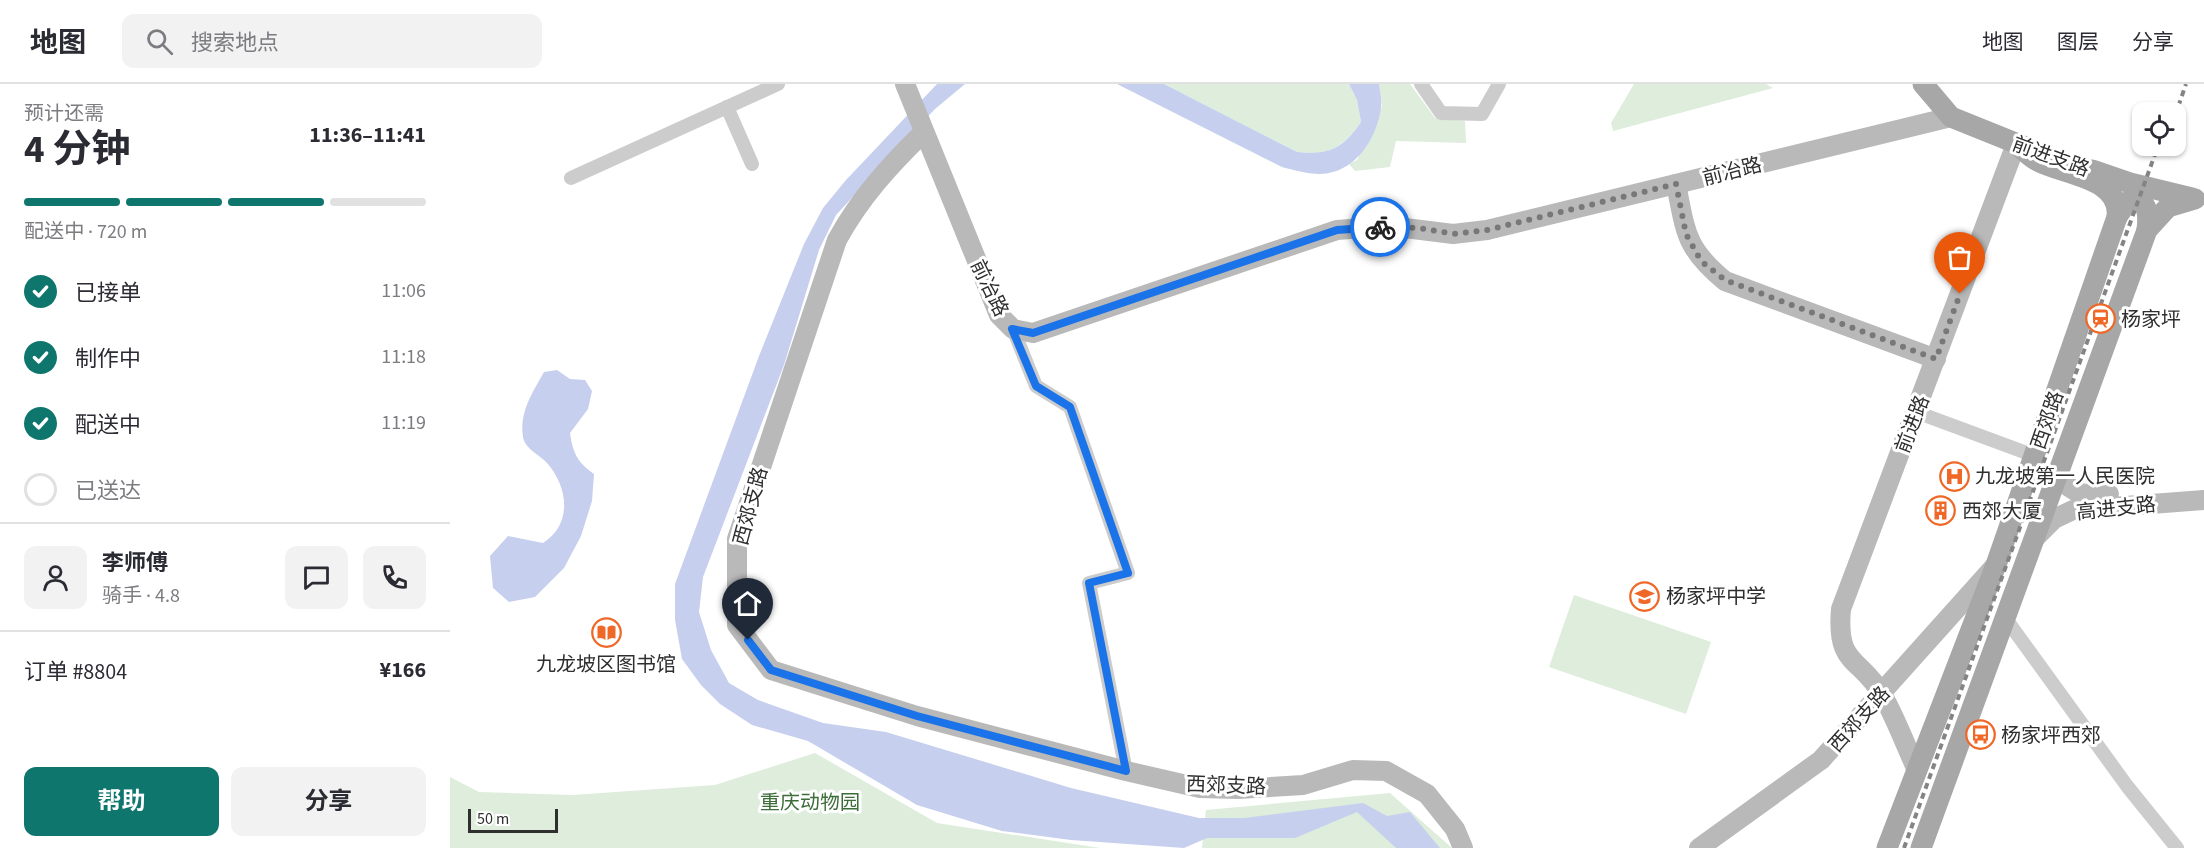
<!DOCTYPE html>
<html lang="zh">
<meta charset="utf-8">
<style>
body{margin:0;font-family:"Source Sans 3","Noto Sans SC",sans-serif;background:#f2f2f3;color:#2b2b33;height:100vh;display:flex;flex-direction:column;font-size:22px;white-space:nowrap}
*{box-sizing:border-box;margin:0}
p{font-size:20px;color:#7c7c81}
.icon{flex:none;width:33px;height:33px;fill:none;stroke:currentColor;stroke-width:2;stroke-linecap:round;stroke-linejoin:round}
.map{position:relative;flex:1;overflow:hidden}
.drawer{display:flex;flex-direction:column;background:#fff;width:450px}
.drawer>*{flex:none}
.fabs{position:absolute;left:1682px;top:18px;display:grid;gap:12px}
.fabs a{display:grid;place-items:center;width:54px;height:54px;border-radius:12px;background:#fff;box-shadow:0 2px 4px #0004;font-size:30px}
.scale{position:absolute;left:18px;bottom:15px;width:90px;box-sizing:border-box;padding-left:6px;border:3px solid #2f2f2f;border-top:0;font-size:16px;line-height:21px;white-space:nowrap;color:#2f2f2f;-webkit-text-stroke:4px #fff;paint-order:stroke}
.pin{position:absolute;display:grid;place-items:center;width:51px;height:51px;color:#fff;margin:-62px -26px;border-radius:50% 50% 50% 0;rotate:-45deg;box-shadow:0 0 6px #0007}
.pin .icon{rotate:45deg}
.courier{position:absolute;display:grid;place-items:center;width:60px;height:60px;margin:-30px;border:4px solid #1a73e8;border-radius:50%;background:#fff;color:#222;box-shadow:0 2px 8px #0007}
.summary em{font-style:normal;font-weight:700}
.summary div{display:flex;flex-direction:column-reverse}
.summary{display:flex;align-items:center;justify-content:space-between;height:102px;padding:0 24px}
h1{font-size:39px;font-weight:700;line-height:45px}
.bar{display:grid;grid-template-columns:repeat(4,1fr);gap:9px 6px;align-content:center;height:72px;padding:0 24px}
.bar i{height:8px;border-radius:4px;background:#e1e1e2}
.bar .selected{background:#0f766e}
.bar p{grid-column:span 4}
.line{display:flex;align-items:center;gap:15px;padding:0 24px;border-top:2px solid #e1e1e2}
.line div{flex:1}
.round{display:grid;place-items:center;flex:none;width:63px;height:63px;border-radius:12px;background:#f2f2f3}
ol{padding:0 24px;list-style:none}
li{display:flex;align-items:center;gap:18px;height:66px}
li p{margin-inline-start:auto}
li .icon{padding:6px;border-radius:50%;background:#0f766e;color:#fff;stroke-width:4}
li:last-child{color:#7c7c81}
li i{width:33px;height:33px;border:3px solid #e1e1e2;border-radius:50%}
.cta{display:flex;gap:12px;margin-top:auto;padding:12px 24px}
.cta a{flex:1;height:69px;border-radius:12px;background:#0f766e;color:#fff;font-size:24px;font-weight:700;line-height:69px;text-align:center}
.cta a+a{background:#f2f2f3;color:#2b2b33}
header{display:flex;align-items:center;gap:36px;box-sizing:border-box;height:84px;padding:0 30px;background:#fff;border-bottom:2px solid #e1e1e2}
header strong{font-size:28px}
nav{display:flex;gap:33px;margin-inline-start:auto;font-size:21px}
.search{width:420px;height:54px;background:#f2f2f3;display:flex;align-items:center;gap:15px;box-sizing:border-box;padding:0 21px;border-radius:12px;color:#7c7c81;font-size:22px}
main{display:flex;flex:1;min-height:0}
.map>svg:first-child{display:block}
.green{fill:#deeddc}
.water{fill:#c7cfee}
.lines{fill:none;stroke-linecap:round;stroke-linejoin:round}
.street{stroke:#ccc;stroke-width:14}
.secondary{stroke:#b9b9b9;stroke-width:20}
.primary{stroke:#a7a7a7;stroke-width:21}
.rail{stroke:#848484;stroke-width:4;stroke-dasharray:6 4.5;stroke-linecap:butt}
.done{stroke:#787878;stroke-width:6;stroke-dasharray:0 10.8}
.route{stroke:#1a73e8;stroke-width:8}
.labels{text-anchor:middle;stroke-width:6;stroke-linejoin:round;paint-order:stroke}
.street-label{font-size:20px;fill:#2f2f2f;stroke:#fff}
.poi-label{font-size:20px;fill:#2f2f2f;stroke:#fff;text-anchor:start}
.park-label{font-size:20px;fill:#3d6d39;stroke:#fff}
</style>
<header>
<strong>地图</strong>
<div class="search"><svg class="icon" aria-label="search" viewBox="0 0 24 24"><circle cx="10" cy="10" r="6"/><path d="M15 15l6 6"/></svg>搜索地点</div>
<nav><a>地图</a><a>图层</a><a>分享</a></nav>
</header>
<main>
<section class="drawer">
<div class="summary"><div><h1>4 分钟</h1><p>预计还需</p></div><em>11:36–11:41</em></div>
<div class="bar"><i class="selected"></i><i class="selected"></i><i class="selected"></i><i></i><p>配送中 · 720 m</p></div>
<ol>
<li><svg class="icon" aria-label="check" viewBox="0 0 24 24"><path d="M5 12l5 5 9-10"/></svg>已接单<p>11:06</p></li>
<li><svg class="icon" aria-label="check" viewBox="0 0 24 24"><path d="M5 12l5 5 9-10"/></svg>制作中<p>11:18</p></li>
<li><svg class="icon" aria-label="check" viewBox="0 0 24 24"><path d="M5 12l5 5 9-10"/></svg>配送中<p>11:19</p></li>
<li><i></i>已送达</li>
</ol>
<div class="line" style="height:108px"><a class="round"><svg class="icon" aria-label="person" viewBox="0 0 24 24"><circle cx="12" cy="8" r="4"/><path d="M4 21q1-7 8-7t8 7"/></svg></a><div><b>李师傅</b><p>骑手 · 4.8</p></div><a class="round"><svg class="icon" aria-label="chat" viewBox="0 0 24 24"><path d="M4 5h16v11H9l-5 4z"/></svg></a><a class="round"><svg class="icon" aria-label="phone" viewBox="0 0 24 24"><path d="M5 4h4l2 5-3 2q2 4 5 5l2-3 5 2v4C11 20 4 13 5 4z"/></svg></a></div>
<div class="line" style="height:78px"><div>订单 #8804</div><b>¥166</b></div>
<div class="cta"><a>帮助</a><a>分享</a></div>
</section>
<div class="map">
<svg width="1754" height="764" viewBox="0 0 1754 764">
<rect width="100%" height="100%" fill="#fff"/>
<g class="green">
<path d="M714 0H899L907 16 911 38C891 65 880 71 847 68Z"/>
<path d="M929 0H960L985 34 1015 37 1016 59 946 57 940 83 905 87 899 80 907 76 932 22Z"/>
<path d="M1184 0H1316L1323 4 1163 47 1161 39Z"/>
<path d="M1124 511 1261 558 1236 630 1099 583Z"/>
<path d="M365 669 487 739 650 764H0V693L29 708 123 711 265 701Z"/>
<path d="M940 709 1002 764H752L756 726Z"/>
</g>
<g class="water">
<path d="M487 0H515L485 25 386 131 369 166 334 281 253 493 249 528 261 566 279 599 308 616 373 639 436 648 621 704 749 734H794L913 719 937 732 960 728 990 764H946L907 728 845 754H757L734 764 621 756 552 747 467 721 358 657 302 641 270 620 251 601 232 575 225 536V500L309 272 354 160 373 124 396 96Z"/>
<path d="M667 0H714L847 68C880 71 892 65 911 38L907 16 899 0H929C930 7 932 16 931 23 928 50 910 81 883 88 868 93 847 87 832 83Z"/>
<path d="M107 286 120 295 135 296 142 307 138 325 120 349C123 369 127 378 144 390L142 417 131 452 114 484 85 513 59 518 43 504 40 472 58 452 93 459C122 441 119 404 97 379 90 371 75 365 73 353 69 328 83 308 94 288Z"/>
</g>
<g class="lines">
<g class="street">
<path d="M971 0 991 29 1032 30 1049 0"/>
<path d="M277 23 302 80"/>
<path d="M121 94 328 0"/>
<path d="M563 245 586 302 620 323 678 489 639 499 676 687"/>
<path d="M1466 328 1585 372"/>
<path d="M1556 535 1677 702 1727 764"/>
</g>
<g class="secondary">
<path d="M455 0 549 231 563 245 583 249 887 146 939 142 1003 150 1037 146 1501 33"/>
<path d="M473 49C439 82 410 114 387 156L287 455V541L321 586 467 632 676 687 750 704 788 705 853 701 903 686 936 687 977 710 1005 745 1013 764"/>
<path d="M1226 100C1236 149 1235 164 1275 197L1486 275"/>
<path d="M1609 392C1622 411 1637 412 1659 410"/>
<path d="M1586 453 1604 435 1623 426 1754 416"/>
<path d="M1466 684C1455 660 1446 635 1433 612 1410 572 1386 583 1391 525L1566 60"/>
<path d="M1249 764 1371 676 1544 483"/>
</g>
<g class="primary">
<path d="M1473 0 1501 33 1578 64"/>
<path d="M1642 86 1680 99 1742 114"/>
<path d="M1667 133 1677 118C1698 111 1699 130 1697 146"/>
<path d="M1437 764 1546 481 1667 133C1672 92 1609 91 1584 75 1578 71 1572 65 1566 60"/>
<path d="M1471 764 1697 146 1718 123 1745 115"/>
</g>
<g class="rail">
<path d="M1725 32 1736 0"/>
<path d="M1454 764 1708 62"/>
</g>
</g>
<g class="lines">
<path class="done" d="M930 143 969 144 1004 150 1037 146 1226 100 1236 150 1251 177 1275 196 1486 275 1510 210"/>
<path class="route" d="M298 556 321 586 467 632 676 687 639 499 678 489 620 323 586 302 562 245 583 249 887 146 930 143"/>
</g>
<defs>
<symbol id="station-ring" viewBox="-11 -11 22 22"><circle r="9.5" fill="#fff" stroke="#ef6827" stroke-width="1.5"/><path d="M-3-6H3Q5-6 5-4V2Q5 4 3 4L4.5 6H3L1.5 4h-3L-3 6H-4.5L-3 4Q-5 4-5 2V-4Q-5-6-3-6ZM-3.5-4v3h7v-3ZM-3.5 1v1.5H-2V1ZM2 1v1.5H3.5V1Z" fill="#ef6827"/></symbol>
<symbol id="hospital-ring" viewBox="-11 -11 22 22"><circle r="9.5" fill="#fff" stroke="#ef6827" stroke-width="1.5"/><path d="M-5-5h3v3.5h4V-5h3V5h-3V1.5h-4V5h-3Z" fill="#ef6827"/></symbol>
<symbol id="building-ring" viewBox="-11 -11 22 22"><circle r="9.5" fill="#fff" stroke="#ef6827" stroke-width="1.5"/><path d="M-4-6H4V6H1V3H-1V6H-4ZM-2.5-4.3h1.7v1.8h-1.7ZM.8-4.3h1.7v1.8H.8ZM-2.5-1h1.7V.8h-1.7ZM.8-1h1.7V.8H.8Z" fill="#ef6827"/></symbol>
<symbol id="school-ring" viewBox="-11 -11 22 22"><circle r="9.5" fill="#fff" stroke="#ef6827" stroke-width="1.5"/><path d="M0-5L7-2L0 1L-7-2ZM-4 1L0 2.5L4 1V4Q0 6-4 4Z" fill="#ef6827"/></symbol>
<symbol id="library-ring" viewBox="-11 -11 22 22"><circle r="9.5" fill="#fff" stroke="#ef6827" stroke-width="1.5"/><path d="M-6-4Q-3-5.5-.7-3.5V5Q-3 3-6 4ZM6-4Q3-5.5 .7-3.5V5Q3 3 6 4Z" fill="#ef6827"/></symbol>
<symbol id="bus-ring" viewBox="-11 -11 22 22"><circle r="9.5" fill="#fff" stroke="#ef6827" stroke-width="1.5"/><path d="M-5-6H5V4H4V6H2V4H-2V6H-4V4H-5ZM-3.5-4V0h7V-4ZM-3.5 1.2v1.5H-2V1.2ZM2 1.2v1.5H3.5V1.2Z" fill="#ef6827"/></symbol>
</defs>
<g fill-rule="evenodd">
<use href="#station-ring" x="1634" y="218" width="33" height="33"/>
<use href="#hospital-ring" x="1488" y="376" width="33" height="33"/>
<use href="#building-ring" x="1474" y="410" width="33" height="33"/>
<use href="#school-ring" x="1178" y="496" width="33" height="33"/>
<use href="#library-ring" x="140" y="532" width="33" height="33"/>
<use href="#bus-ring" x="1514" y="634" width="33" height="33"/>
</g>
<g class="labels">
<g class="street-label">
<text transform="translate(1601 72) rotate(20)" y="7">前进支路</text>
<text transform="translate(1282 87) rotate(-14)" y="7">前冶路</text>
<text transform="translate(540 204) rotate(64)" y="7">前冶路</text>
<text transform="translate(1597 336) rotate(-71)" y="7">西郊路</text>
<text transform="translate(1462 340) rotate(-69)" y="7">前进路</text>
<text transform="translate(300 422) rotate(-75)" y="7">西郊支路</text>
<text transform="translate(1666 424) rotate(-6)" y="7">高进支路</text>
<text transform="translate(1409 635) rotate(-48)" y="7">西郊支路</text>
<text transform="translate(776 701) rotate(2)" y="7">西郊支路</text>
</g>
<g class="poi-label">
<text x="1671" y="242">杨家坪</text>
<text x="1525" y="399">九龙坡第一人民医院</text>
<text x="1512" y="434">西郊大厦</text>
<text x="1216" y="519">杨家坪中学</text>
<text x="156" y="587" text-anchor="middle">九龙坡区图书馆</text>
<text x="1551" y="658">杨家坪西郊</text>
</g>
<g class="park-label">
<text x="360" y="725">重庆动物园</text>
</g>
</g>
</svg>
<div class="fabs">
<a><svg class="icon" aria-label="locate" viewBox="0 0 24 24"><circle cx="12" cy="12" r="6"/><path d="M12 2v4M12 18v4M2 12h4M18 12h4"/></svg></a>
</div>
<div class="scale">50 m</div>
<div class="pin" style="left:1510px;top:210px;background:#ea580c"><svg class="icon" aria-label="bag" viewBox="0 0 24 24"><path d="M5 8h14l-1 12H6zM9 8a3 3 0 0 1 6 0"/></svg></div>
<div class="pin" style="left:298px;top:556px;background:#1f2937"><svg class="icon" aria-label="home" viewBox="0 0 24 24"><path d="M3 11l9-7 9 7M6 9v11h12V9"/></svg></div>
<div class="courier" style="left:930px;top:143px"><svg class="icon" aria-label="bike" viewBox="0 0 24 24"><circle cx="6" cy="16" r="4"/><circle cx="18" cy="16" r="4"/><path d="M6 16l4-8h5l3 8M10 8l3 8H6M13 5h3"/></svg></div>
</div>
</main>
